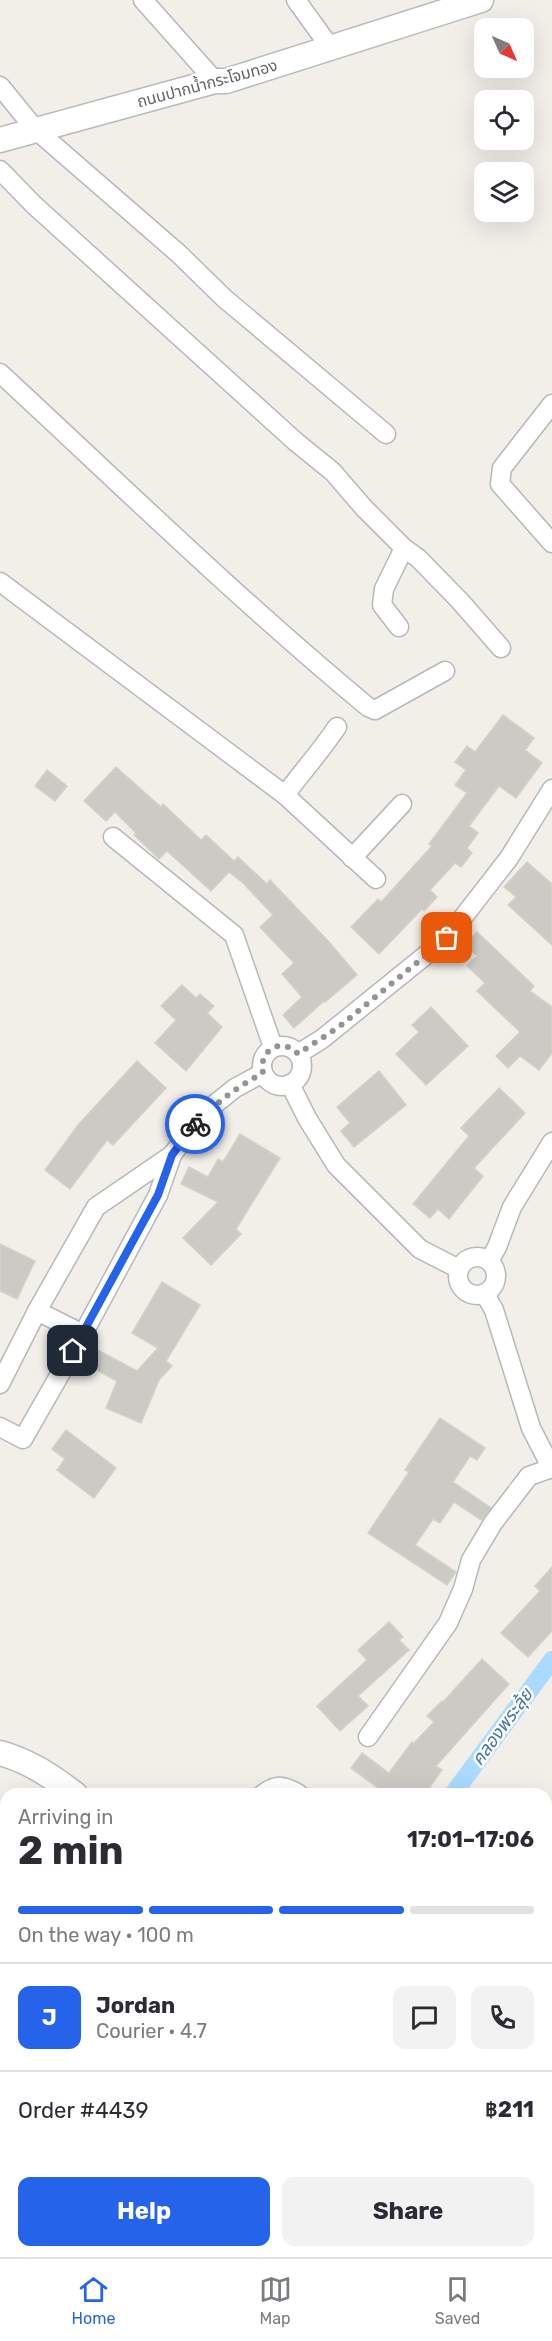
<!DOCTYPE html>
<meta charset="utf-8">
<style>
body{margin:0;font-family:Rubik,"Noto Sans Thai",sans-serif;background:#f2f2f3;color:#2b2b33;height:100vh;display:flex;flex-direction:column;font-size:22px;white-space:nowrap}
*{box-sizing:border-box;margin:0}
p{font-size:20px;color:#7c7c81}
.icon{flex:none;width:33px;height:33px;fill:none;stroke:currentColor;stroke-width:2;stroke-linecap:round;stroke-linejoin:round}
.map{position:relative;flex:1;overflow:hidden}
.side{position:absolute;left:0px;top:1788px;width:552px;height:470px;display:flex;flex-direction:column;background:#fff;border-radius:18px 18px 0 0;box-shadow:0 6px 24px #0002}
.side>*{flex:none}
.needle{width:39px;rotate:135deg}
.fabs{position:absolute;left:474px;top:18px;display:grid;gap:12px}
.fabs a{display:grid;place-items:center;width:60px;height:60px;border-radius:12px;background:#fff;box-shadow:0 6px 24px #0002;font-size:30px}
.pin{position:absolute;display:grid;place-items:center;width:51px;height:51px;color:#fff;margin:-26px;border-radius:12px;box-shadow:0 3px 9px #0006}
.courier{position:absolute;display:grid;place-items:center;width:60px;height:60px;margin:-30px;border:4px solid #2563eb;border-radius:50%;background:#fff;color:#222;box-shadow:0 2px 8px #0007}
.head em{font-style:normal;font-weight:700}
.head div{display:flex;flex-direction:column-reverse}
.head{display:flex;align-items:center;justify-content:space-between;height:102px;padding:0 18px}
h1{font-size:39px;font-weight:700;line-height:45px}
.bar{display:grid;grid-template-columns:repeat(4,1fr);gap:9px 6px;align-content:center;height:72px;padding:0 18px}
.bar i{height:8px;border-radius:4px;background:#e1e1e2}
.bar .on{background:#2563eb}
.bar p{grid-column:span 4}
.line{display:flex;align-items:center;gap:15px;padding:0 18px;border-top:2px solid #e1e1e2}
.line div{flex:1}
.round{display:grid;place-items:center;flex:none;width:63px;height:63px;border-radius:12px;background:#f2f2f3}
.action{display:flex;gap:12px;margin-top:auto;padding:12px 18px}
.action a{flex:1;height:69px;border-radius:12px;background:#2563eb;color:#fff;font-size:24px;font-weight:700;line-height:69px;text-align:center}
.action a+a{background:#f2f2f3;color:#2b2b33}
.menu{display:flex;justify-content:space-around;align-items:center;height:84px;border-top:2px solid #e1e1e2;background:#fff;font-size:16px;color:#7c7c81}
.menu a{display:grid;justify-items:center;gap:3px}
.menu .on{color:#2563eb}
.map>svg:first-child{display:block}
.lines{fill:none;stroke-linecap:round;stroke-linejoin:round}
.canal{stroke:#aadaff;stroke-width:18}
.building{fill:#cccac5;stroke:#d6d1c6;stroke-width:1.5}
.street-casing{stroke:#b5b8bc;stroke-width:21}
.secondary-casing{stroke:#b6babf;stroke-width:27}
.street{stroke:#fff;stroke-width:18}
.secondary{stroke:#fff;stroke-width:24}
.done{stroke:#929495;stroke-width:6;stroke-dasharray:0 10.8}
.route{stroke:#2563eb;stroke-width:8}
.labels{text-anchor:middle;stroke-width:5;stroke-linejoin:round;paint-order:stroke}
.street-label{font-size:16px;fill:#5f6368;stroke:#fff}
.water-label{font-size:18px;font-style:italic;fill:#4174aa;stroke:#fff}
</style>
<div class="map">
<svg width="552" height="2257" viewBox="0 0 552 2257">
<rect width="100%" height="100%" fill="#f1efe8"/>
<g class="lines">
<g class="canal">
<path d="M453 1794 552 1660"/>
<path d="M116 2257 120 2252"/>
</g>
</g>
<g class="building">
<path d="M503 715 534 738 525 750 542 763 516 798 499 786 469 826 478 833 467 848 472 853 461 867 455 863 430 890 437 897 424 911 422 909 379 954 351 927 378 899 381 902 432 846 429 844 467 793 455 785 466 770 455 762 467 746 475 752Z"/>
<path d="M116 767 161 807 163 804 201 840 206 835 234 861 238 857 267 884 270 880 330 943 357 975 325 1002 324 1001 294 1028 283 1015 302 997 282 974 294 963 260 927 273 915 243 883 229 872 211 891 167 851 159 859 134 835 136 833 115 812 106 821 84 801Z"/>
<path d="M47 770 67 786 55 801 35 786Z"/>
<path d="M527 862 552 884V945L508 905 516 897 504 887Z"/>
<path d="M477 932 534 986 530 991 552 1007V1053L539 1070 520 1056 508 1068 496 1056 520 1032 477 991 485 983 467 966 477 956 465 945Z"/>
<path d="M182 985 196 998 200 994 214 1006 207 1013 222 1027 186 1071 155 1043 176 1020 161 1006Z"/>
<path d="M431 1007 468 1046 426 1085 396 1054 419 1032 412 1025Z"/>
<path d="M137 1061 166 1088 113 1145 107 1140 70 1189 45 1170 78 1125Z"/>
<path d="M379 1071 406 1105 354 1147 341 1131 350 1123 337 1107Z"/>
<path d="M499 1088 525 1113 474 1168 483 1176 449 1219 438 1209 430 1218 413 1204 469 1136 461 1128Z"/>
<path d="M240 1134 280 1158 236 1229 241 1234 211 1265 183 1238 218 1202 181 1184 189 1167 208 1177 218 1159 223 1162Z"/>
<path d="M0 1244 35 1261 17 1299 0 1291Z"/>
<path d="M162 1282 200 1305 166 1361 172 1366 159 1380 141 1423 106 1408 117 1381 89 1366 98 1350 137 1371 158 1348 132 1333Z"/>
<path d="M440 1418 485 1448 477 1460 470 1456 453 1482 491 1508 481 1520 454 1502 440 1523 433 1519 415 1545 456 1572 447 1585 368 1533 409 1472 405 1470Z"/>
<path d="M66 1430 116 1468 94 1498 57 1470 65 1459 52 1449Z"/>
<path d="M552 1567V1631L528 1657 501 1633 540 1591 535 1586Z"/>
<path d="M389 1622 403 1637 399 1640 409 1650 358 1696 368 1706 340 1731 317 1706 367 1660 358 1650Z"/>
<path d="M482 1659 509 1684 436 1766 442 1770 425 1794H374L378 1788 351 1768 362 1753 389 1773 412 1742 414 1743 434 1722 427 1716 442 1701 443 1702Z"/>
</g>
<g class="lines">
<defs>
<g id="street">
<path d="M143 0 215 81"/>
<path d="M296 0 330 47"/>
<path d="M0 86 35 129 179 254 224 298 386 434"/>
<path d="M0 170 34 205 296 442 333 472 364 508 404 548 418 558 460 601 501 648"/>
<path d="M0 373C122 486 240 601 368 707L375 710 445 671"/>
<path d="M552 404 502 468 500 484 552 543"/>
<path d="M0 582 285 795 376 879"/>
<path d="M399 627 382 605 384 589 404 548"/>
<path d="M285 795C302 772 321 751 337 727"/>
<path d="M113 837 234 935 273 1047"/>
<path d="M352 858 402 804"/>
<circle cx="282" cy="1066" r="20"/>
<path d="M298 1054 322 1039 447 938 509 858 552 789"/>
<path d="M290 1084 307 1118 336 1165 420 1249 459 1269"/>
<circle cx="477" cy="1276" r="19"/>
<path d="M489 1261 497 1247 512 1207 552 1142"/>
<path d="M485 1294 494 1310 531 1428 552 1469"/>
<path d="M37 1311 83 1334"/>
<path d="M0 1384 37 1311 96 1207 172 1155"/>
<path d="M0 1427 23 1439 83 1334 158 1195 172 1155 195 1124 215 1104 235 1088 263 1073"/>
<path d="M368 1737 448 1623 463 1589 471 1560 493 1523 529 1476 552 1468"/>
<path d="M263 1794C277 1783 285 1786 299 1794"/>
<path d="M448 2257 453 2252"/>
</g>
<g id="secondary">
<path d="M0 140 215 81H226L481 0"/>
<path d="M0 1753C29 1761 51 1776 75 1794"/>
<path d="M546 2186 552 2189"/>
</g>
</defs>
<use href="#street" class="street-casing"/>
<use href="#secondary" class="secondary-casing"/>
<use href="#street" class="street"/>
<use href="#secondary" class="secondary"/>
</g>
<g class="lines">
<path class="done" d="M195 1124C216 1103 237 1087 263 1073 258 1050 282 1036 298 1054L340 1026 447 938"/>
<path class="route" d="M73 1351 158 1195 172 1155 195 1124"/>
</g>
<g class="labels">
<g class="street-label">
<text transform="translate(207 83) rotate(-15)" y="6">ถนนปากน้ำกระโจมทอง</text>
</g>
<g class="water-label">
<text transform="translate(502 1727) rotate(-54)" y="6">คลองพระลุ้ย</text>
</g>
</g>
</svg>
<div class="fabs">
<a><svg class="needle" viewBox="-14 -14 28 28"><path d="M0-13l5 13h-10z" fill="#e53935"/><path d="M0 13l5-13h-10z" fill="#7c7c81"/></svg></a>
<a><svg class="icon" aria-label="locate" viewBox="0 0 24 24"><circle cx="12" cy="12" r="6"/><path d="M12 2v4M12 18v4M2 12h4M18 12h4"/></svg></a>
<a><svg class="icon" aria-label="layers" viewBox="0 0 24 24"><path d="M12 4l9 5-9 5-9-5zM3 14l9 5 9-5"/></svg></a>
</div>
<div class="pin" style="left:447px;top:938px;background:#ea580c"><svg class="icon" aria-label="bag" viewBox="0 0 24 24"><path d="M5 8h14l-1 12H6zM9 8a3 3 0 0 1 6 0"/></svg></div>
<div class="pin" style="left:73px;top:1351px;background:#1f2937"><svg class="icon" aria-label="home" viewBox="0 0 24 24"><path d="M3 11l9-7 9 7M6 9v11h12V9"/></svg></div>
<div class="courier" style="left:195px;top:1124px"><svg class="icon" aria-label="bike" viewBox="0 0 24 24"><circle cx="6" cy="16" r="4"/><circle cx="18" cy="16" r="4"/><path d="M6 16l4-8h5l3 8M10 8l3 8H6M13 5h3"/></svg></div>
<section class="side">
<div class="head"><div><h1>2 min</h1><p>Arriving in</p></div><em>17:01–17:06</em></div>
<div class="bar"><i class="on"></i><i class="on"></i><i class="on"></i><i></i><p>On the way · 100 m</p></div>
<div class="line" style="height:108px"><b class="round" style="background:#2563eb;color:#fff">J</b><div><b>Jordan</b><p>Courier · 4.7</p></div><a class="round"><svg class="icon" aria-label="chat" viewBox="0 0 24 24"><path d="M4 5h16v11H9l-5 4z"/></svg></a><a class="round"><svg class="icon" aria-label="phone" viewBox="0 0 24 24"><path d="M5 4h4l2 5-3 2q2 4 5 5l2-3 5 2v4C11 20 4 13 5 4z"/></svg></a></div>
<div class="line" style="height:78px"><div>Order #4439</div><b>฿211</b></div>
<div class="action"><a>Help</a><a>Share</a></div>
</section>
</div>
<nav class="menu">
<a class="on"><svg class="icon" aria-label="home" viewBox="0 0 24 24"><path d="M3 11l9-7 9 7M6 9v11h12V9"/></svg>Home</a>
<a><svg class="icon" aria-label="map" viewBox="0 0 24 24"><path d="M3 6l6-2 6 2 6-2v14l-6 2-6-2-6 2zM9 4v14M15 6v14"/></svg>Map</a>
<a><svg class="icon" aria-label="saved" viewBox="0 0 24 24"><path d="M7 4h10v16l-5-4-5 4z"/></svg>Saved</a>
</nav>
